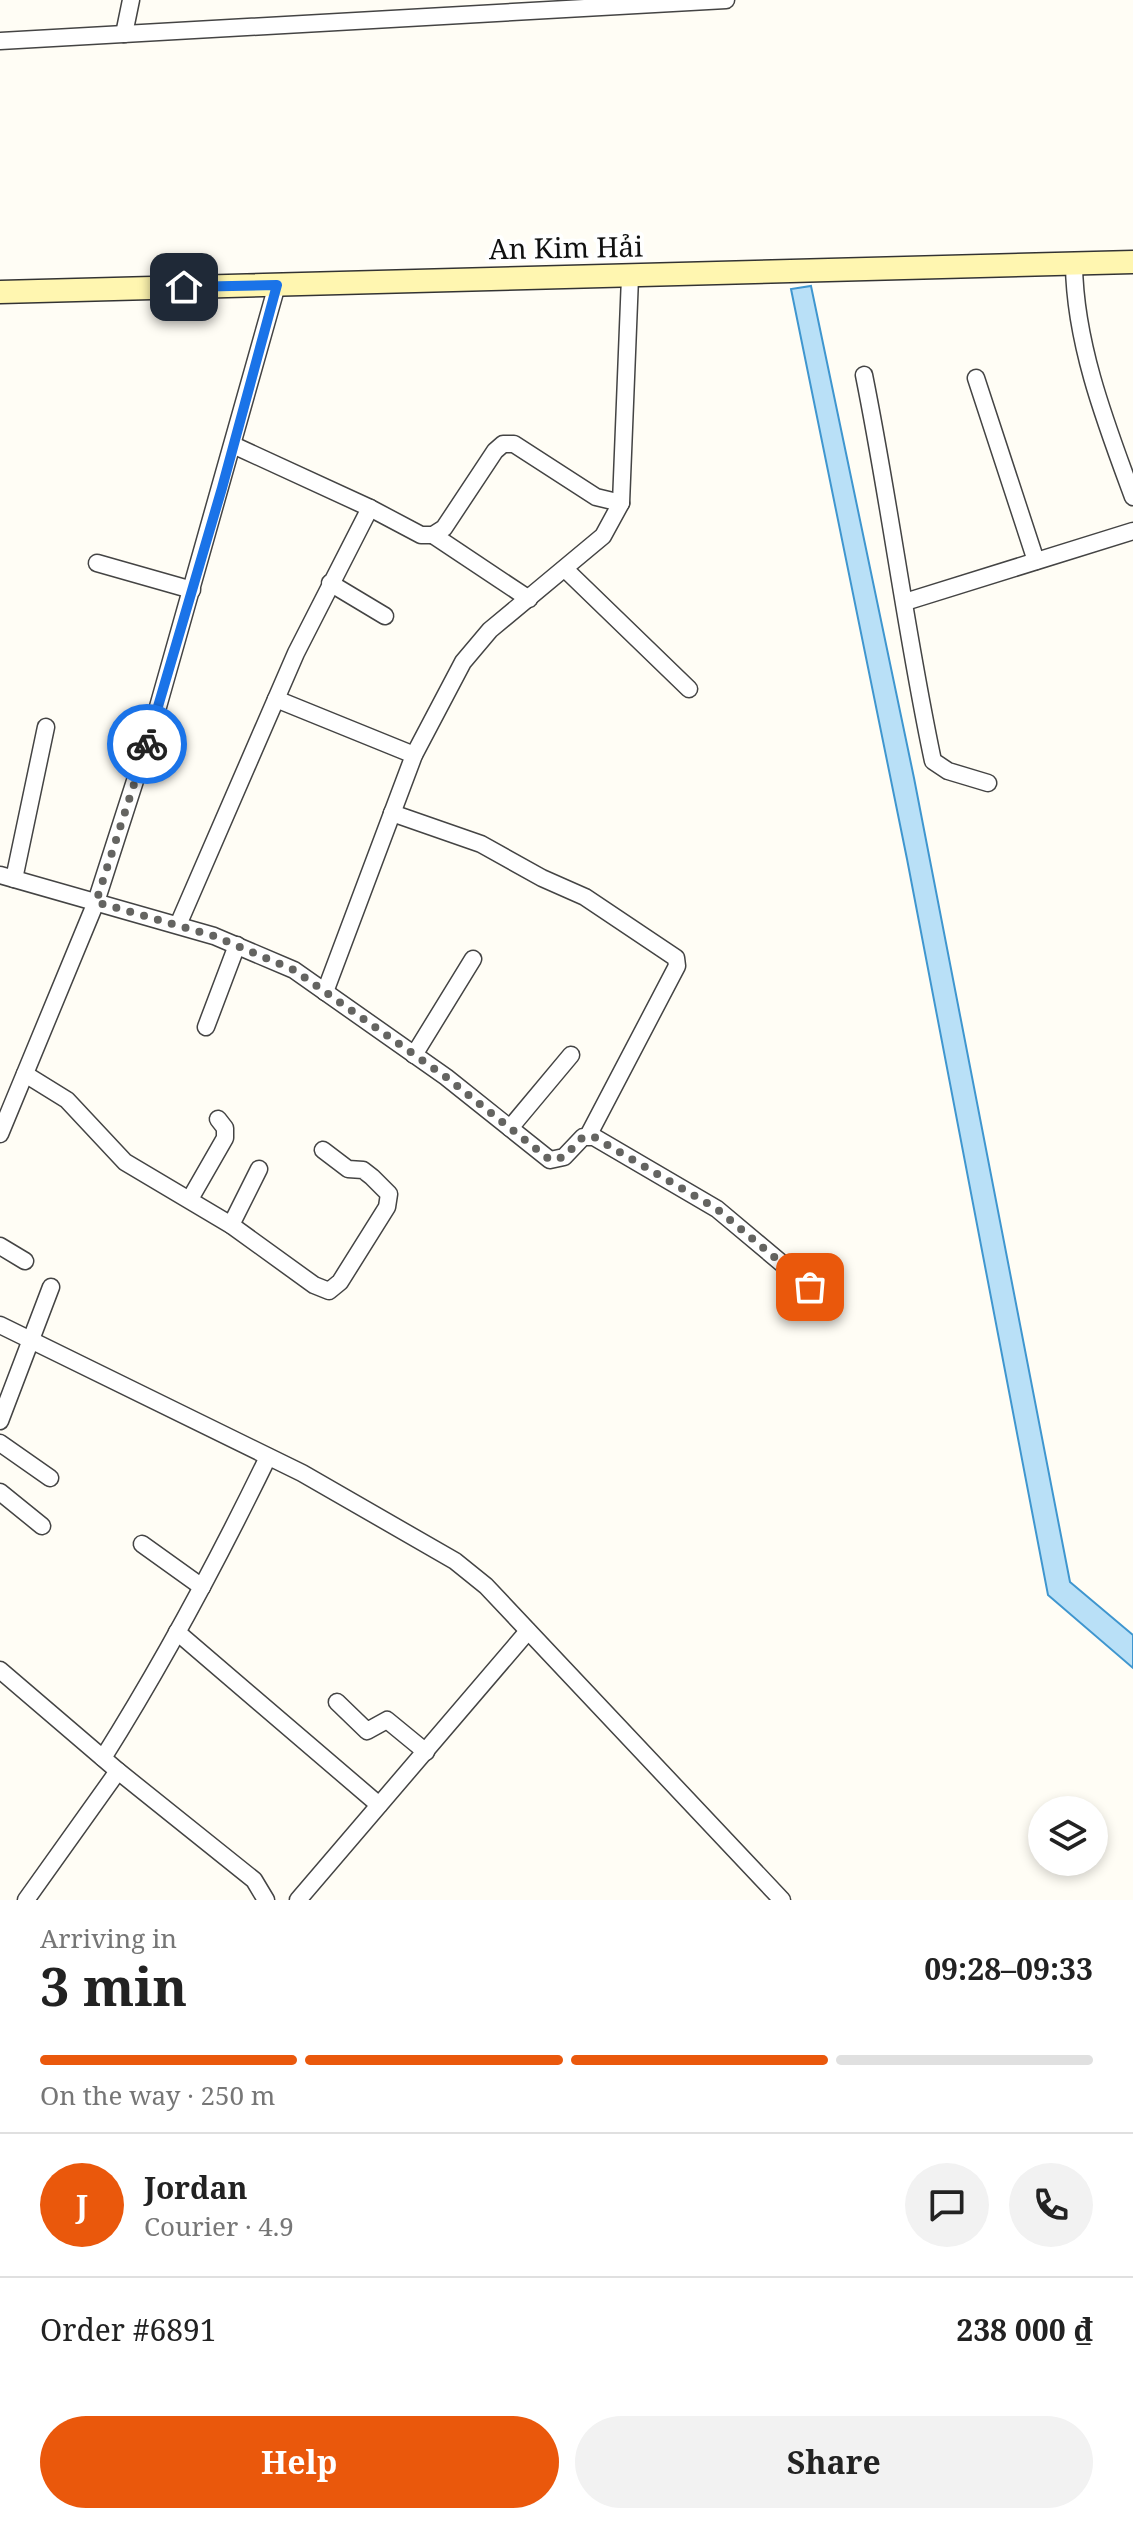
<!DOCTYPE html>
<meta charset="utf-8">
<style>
body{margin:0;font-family:"Noto Serif",serif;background:#f2f2f2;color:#222;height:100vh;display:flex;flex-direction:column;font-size:30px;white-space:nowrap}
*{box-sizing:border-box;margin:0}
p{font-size:26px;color:#767676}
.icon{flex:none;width:44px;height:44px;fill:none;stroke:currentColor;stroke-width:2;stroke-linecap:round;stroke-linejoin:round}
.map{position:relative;height:1900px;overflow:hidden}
.drawer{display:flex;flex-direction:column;background:#fff;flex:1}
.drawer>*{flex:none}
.buttons{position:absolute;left:1028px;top:1796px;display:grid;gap:16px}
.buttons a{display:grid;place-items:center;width:80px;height:80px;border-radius:50%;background:#fff;box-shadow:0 4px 12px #0003;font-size:40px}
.pin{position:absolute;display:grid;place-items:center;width:68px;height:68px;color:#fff;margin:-34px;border-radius:16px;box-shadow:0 4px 12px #0006}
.courier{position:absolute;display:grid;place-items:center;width:80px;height:80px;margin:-40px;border:6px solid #1a73e8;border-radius:50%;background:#fff;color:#222;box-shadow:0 2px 10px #0007}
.headline em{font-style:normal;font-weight:700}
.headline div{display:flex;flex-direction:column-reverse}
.headline{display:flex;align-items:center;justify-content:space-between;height:136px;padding:0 40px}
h1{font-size:52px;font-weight:700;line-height:60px}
.bar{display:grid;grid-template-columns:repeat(4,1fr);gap:12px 8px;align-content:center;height:96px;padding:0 40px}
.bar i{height:10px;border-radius:6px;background:#e0e0e0}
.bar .active{background:#ea580c}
.bar p{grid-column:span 4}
.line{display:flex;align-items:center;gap:20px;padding:0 40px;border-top:2px solid #e0e0e0}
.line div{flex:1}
.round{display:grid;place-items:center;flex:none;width:84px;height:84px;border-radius:42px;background:#f2f2f2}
.cta{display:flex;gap:16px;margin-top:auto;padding:16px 40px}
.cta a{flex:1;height:92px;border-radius:48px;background:#ea580c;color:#fff;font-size:32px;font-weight:700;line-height:92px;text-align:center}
.cta a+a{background:#f2f2f2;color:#222}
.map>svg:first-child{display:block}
.water{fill:#b9e0f7;stroke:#3f96cf;stroke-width:2}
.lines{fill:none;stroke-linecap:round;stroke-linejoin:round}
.street-casing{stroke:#444;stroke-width:19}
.secondary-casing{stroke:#333;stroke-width:25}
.street{stroke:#fff;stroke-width:16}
.secondary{stroke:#fff6b0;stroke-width:22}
.done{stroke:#646461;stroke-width:8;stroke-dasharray:0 14.4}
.route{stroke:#1a73e8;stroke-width:10}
.labels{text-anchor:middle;stroke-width:8;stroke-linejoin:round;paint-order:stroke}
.street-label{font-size:28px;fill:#111;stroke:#fff}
</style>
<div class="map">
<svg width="1133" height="1900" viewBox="0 0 1133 1900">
<rect width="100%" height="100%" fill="#fffdf5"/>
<path class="water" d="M811 286 914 778 1070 1582 1133 1635V1668L1048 1595 907 859 791 289Z"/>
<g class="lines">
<defs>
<g id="street">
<path d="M124 34 131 0"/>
<path d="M0 41 726 0"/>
<path d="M1074 265C1075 344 1106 424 1133 497"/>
<path d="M864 375C890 504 906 634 933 761L948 771 988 783"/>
<path d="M976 378 1036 561"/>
<path d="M233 445 370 508 421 535H433L444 528 495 451 503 444H514L596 497 621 503"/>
<path d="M433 535 529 599"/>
<path d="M97 563 192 590"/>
<path d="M565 569 689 689"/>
<path d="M330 583 385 616"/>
<path d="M905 602 1133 531"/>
<path d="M276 699 414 755"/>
<path d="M392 813 481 844 542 878 585 897 676 958 677 966 588 1136"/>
<path d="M0 875 214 936 294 970 446 1077 550 1160 564 1157 583 1137H594L717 1209 810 1287"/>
<path d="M14 879 46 727"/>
<path d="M178 925 296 653 370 508"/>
<path d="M325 992 414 755 463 662 490 630 603 536 621 503 630 277"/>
<path d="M206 1027 237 945"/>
<path d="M414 1055 473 959"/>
<path d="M25 1074 67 1100 125 1162 231 1225 314 1285 329 1291 340 1282 387 1207 389 1194 372 1177 363 1170 348 1169 323 1150"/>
<path d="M510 1128 571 1055"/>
<path d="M0 1134 96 902 152 728 277 285"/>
<path d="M190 1199 225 1138V1128L218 1119"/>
<path d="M231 1225 259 1169"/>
<path d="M0 1246 25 1261"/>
<path d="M0 1325 302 1473 455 1561 486 1586 782 1900"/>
<path d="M0 1421 51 1287"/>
<path d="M0 1443 50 1478"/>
<path d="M0 1492 42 1526"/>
<path d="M142 1544 202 1587"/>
<path d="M177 1632 379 1805"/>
<path d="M0 1670 118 1771 254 1880 266 1900"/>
<path d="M337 1702 367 1731 387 1720 426 1752"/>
<path d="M103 1758C164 1661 218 1560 268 1457"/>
<path d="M26 1900 118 1771"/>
<path d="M298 1900 528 1631"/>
</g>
<path id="secondary" d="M0 292 1133 262"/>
</defs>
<use href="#street" class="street-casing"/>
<use href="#secondary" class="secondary-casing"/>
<use href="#street" class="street"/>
<use href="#secondary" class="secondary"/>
</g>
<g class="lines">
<path class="done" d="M147 744 96 902 214 936 294 970 446 1077 550 1160 564 1157 583 1137H594L717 1209 810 1287"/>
<path class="route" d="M147 744 222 488 277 285 184 287"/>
</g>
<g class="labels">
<g class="street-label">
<text transform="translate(566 248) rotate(-1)" y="10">An Kim Hải</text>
</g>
</g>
</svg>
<div class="buttons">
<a><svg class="icon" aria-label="layers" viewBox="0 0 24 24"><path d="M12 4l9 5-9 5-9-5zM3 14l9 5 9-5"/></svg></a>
</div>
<div class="pin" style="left:810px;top:1287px;background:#ea580c"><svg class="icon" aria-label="bag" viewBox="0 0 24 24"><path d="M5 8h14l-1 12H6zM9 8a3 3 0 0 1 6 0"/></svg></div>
<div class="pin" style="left:184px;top:287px;background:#1f2937"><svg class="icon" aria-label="home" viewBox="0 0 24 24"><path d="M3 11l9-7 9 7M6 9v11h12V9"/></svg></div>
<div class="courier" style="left:147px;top:744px"><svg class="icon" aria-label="bike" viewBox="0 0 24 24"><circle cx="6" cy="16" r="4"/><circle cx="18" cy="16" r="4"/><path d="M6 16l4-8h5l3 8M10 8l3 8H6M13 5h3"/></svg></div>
</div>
<section class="drawer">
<div class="headline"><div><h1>3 min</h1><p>Arriving in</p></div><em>09:28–09:33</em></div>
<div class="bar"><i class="active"></i><i class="active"></i><i class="active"></i><i></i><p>On the way · 250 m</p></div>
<div class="line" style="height:144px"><b class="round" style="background:#ea580c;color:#fff">J</b><div><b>Jordan</b><p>Courier · 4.9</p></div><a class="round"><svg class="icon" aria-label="chat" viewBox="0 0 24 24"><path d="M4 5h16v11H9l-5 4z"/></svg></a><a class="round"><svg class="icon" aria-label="phone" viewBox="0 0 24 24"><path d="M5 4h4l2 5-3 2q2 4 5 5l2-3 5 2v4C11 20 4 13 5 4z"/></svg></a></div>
<div class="line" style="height:104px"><div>Order #6891</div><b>238 000 ₫</b></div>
<div class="cta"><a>Help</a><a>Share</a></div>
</section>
